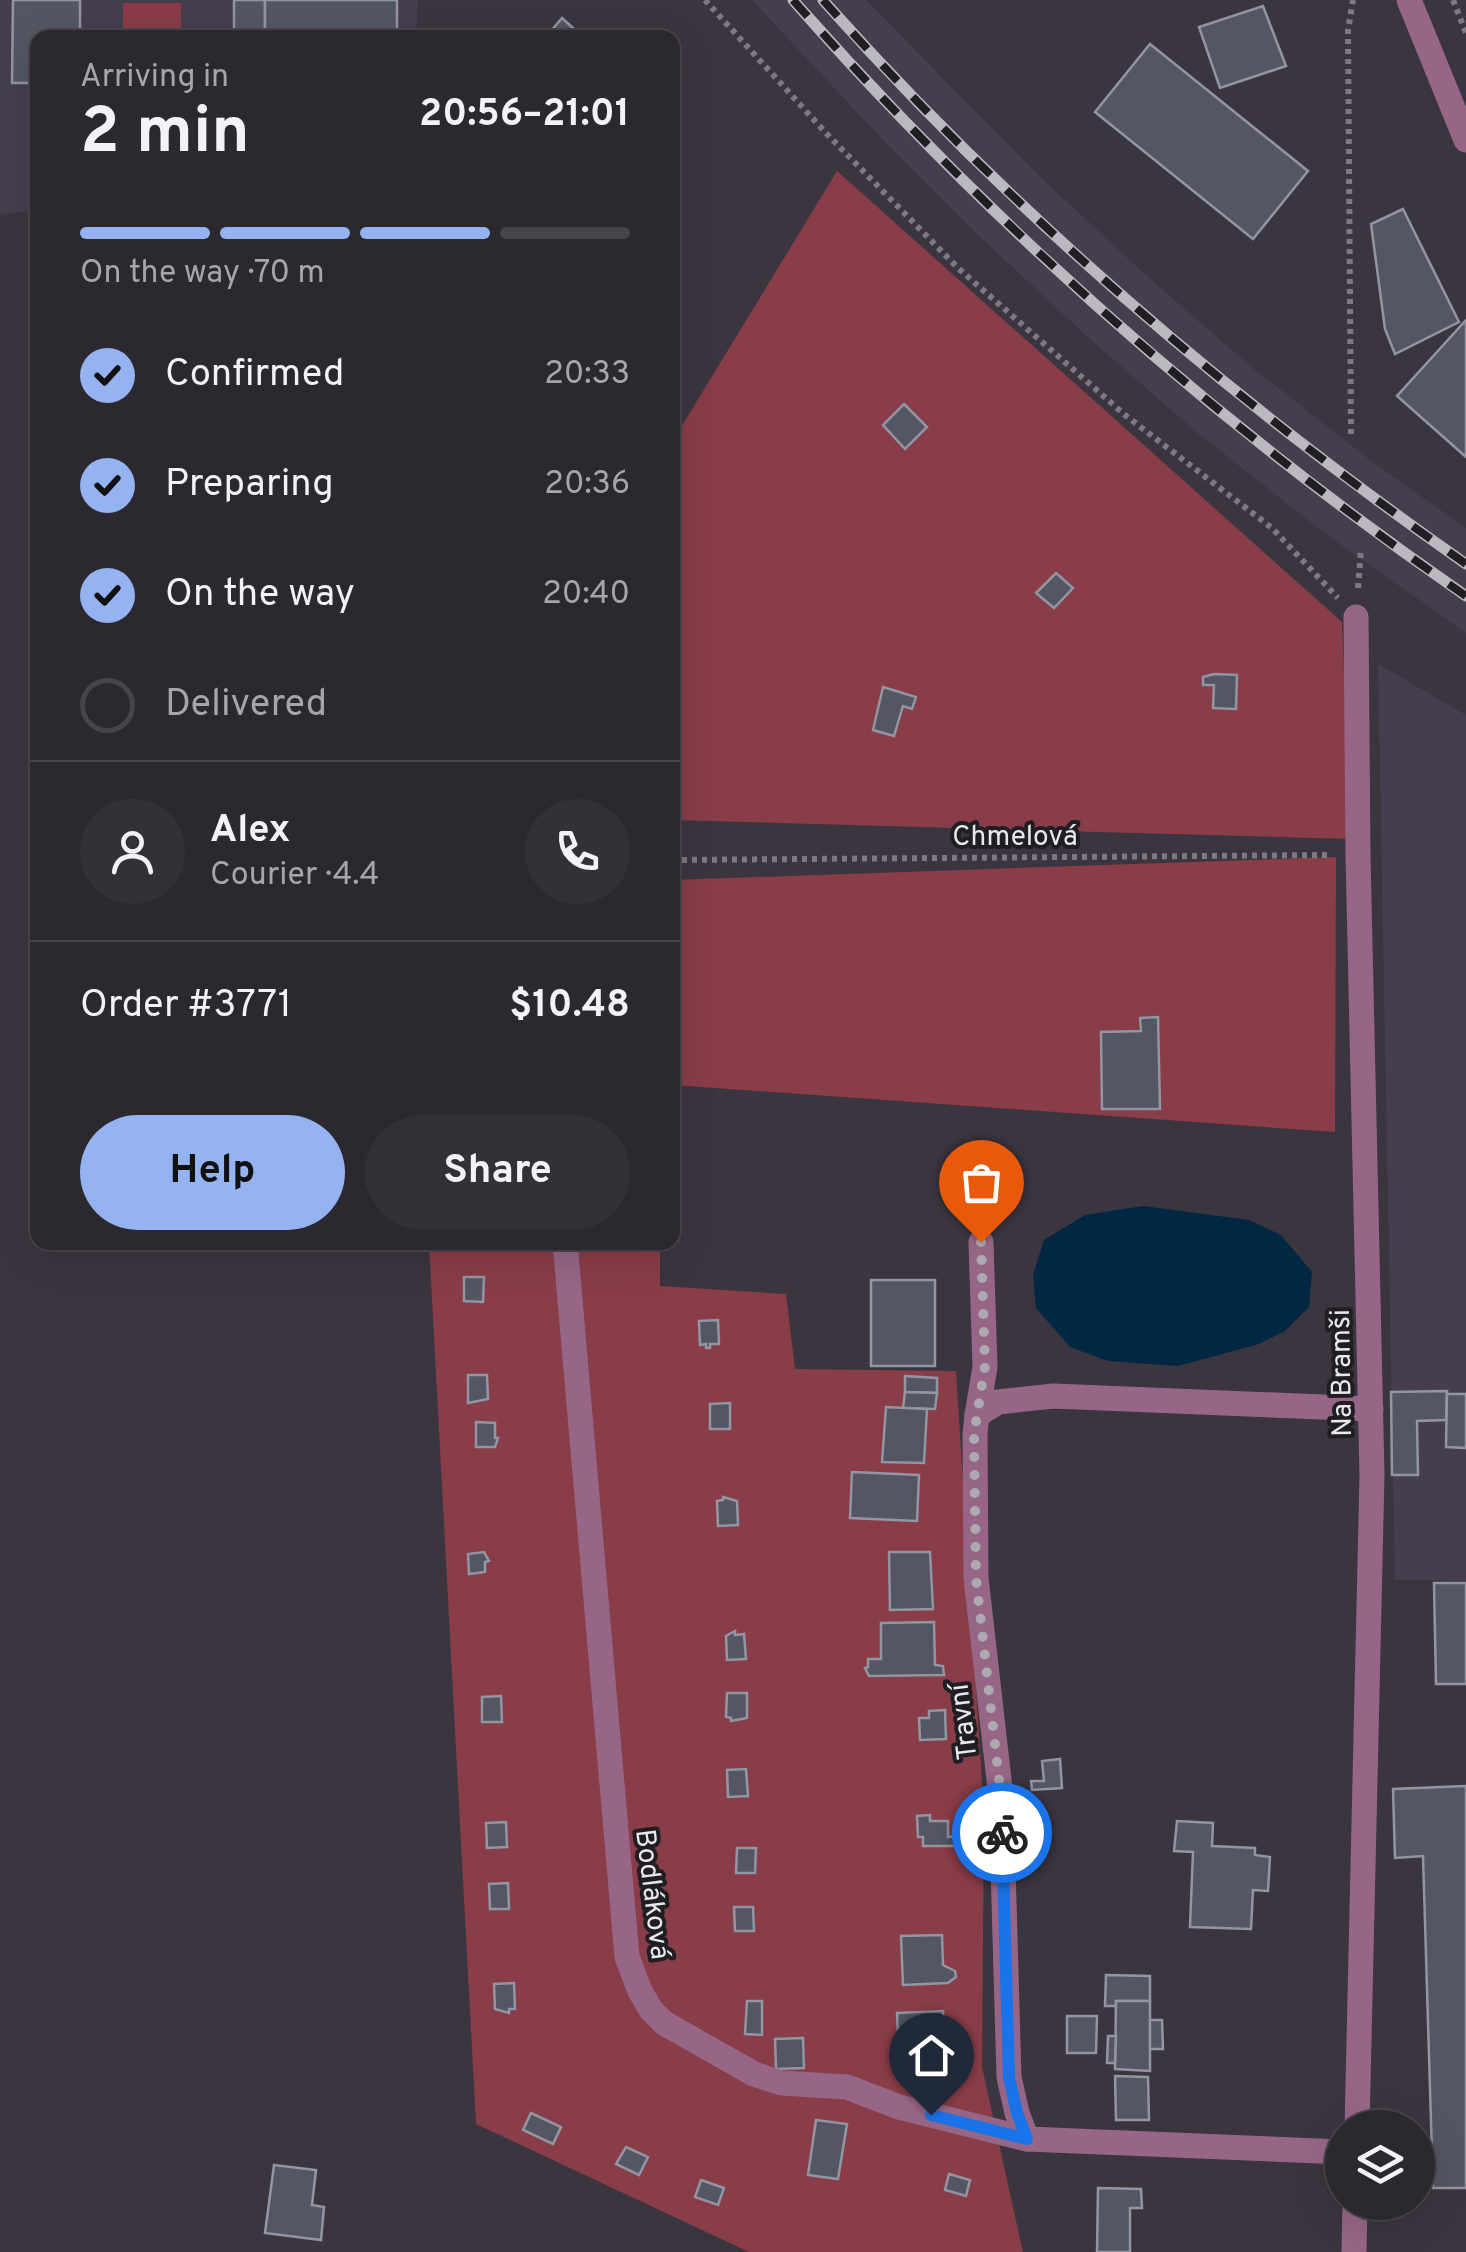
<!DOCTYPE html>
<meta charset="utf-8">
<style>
body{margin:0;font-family:Overpass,sans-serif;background:#343037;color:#f1f3f6;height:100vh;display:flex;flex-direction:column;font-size:38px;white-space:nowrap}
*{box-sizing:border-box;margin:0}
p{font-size:32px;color:#a6a6aa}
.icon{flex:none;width:55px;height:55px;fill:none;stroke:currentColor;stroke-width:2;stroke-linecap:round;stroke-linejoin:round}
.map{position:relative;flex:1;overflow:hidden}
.sheet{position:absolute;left:30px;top:30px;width:650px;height:1220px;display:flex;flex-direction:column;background:#2c282f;border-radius:20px;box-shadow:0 10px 40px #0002,0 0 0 2px #48444b}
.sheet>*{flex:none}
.buttons{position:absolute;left:1325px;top:2110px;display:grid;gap:20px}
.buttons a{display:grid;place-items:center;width:110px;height:110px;border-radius:50%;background:#2c282f;box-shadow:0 10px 40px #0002,0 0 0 2px #48444b;font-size:50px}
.pin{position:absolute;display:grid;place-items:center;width:85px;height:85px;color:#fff;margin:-102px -42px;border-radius:50% 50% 50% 0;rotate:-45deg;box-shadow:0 0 10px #0007}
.pin .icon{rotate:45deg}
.courier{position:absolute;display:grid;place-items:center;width:100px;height:100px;margin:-50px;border:8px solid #1a73e8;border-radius:50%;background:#fff;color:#222;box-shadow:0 2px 12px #0007}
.head em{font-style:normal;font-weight:700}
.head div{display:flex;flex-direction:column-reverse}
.head{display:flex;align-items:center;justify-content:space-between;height:170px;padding:0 50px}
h1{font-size:65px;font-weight:700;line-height:75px}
.bar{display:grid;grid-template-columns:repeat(4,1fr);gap:15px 10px;align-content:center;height:120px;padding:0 50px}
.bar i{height:12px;border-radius:8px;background:#48444b}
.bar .current{background:#95b2f1}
.bar p{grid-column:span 4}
.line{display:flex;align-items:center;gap:25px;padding:0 50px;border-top:2px solid #48444b}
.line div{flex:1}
.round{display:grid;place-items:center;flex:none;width:105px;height:105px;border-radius:52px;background:#343037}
ol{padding:0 50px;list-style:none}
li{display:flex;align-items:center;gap:30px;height:110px}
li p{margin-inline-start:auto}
li .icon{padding:10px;border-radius:50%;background:#95b2f1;color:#111;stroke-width:4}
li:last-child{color:#a6a6aa}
li i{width:55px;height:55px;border:5px solid #48444b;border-radius:50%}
.action{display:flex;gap:20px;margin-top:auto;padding:20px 50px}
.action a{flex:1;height:115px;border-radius:60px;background:#95b2f1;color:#111;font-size:40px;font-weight:700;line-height:115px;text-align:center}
.action a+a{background:#343037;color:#f1f3f6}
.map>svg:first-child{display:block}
.built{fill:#463e4e}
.green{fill:#893d48}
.water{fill:#002843}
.building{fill:#545763;stroke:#9295a2;stroke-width:2.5}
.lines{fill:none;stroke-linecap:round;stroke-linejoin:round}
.path{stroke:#7d7982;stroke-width:6;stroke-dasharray:5 5;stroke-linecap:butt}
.minor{stroke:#976687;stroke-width:25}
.rail-casing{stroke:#bcb8c0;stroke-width:11}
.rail{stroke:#201e23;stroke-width:8;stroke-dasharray:22;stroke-linecap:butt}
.done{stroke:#aca9b1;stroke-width:10;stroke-dasharray:0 18}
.route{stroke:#1a73e8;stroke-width:12}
.labels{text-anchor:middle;stroke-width:8;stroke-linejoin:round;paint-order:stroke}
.street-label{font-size:28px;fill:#eae7ee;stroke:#201e23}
</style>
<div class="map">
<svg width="1466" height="2252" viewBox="0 0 1466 2252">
<rect width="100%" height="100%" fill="#3a353f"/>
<g class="built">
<path d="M0 0H418L416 37 38 38 37 211 0 214Z"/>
<path d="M752 0H866L1040 177 1148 277 1249 365 1374 463 1466 528V633L1323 532 1195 431 1091 340 981 238 879 136Z"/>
<path d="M1378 664 1466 715V1581L1395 1580Z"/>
</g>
<g class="green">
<rect x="123" y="3" width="58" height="34"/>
<path d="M837 171 1342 622 1350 839 673 820 672 442Z"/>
<path d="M1336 857 1335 1132 673 1085 672 880Z"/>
<path d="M429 1243H660V1286L786 1294 795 1369 956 1371 984 1814 982 2067 1023 2252H749L476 2124Z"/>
</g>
<path class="water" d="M1143 1206 1249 1220 1281 1235 1312 1272 1309 1307 1285 1331 1259 1344 1178 1366 1108 1361 1070 1347 1036 1308 1033 1275 1044 1240 1085 1215Z"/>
<g class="building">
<path d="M13 0H80V38H38V83H12Z"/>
<rect x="234" y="0" width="31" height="38"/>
<rect x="265" y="0" width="132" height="38"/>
<path d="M1263 6 1286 66 1220 88 1199 27Z"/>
<path d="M562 18 584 38H545Z"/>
<path d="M1150 44 1308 171 1253 239 1095 112Z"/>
<path d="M1403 209 1459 322 1395 354 1385 329 1371 224Z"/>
<path d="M1466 320V457L1397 396Z"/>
<path d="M904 404 927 427 905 449 883 425Z"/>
<path d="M1056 573 1073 588 1054 608 1036 593Z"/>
<path d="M1214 674 1237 675 1236 709 1213 708 1214 685H1203V677Z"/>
<path d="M883 687 916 697 912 709 903 706 894 736 873 730Z"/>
<path d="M1158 1017 1160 1109H1102L1101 1032 1141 1031 1140 1018Z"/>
<path d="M464 1277H484L483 1302 464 1301Z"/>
<rect x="871" y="1280" width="64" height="86"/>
<path d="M718 1320 719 1344H710V1348H706V1344L700 1345 699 1321Z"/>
<path d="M468 1375H487L488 1399 468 1403Z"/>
<path d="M905 1376 937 1378V1393L905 1392Z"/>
<path d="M1447 1391 1446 1420 1417 1421 1418 1475H1392L1391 1392Z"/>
<path d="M905 1392 937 1393 935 1409 903 1408Z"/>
<path d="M1447 1394H1466V1448L1446 1447Z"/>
<path d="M730 1403V1429H710V1404Z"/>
<path d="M886 1407 927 1409 924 1463 882 1462Z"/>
<path d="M476 1422 495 1423V1438H498L495 1447H476Z"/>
<path d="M852 1472 919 1475 917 1521 850 1518Z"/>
<path d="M723 1497 737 1501 738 1525 718 1526 717 1501 723 1500Z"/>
<path d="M484 1552 489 1561 485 1562V1572L469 1574 468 1554Z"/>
<path d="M889 1552H930L933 1609 890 1610Z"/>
<path d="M1434 1583H1466V1684H1436Z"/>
<path d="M934 1622 935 1665 943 1666 944 1675 869 1676 865 1668 868 1667V1659H881V1623Z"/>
<path d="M735 1631V1635L744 1634 746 1659 727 1660 726 1636Z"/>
<path d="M727 1693H747V1718L731 1721V1718L726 1717Z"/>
<path d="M501 1696 502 1722H482V1697Z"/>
<path d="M945 1710 946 1739 920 1740 919 1718H929V1711Z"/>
<path d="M1060 1759 1062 1788 1032 1790 1031 1781H1044L1042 1761Z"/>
<path d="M746 1769 748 1796 728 1797 727 1770Z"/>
<path d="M1466 1786V2188H1433L1423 1856 1395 1858 1393 1789Z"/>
<path d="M930 1815V1821H948V1837L955 1836V1846H923V1837H918L917 1816Z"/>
<path d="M1177 1821 1213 1823 1212 1846 1255 1848V1855L1270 1857 1268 1891 1253 1890 1251 1929 1190 1927 1193 1852 1174 1851Z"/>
<path d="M506 1822 507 1847 487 1848 486 1823Z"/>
<path d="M737 1848H756L755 1873H736Z"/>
<path d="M508 1883 509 1909H490L489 1884Z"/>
<path d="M734 1907H753L754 1931H735Z"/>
<path d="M942 1935 943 1965 955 1971 956 1977 948 1983 903 1985 901 1936Z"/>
<path d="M1106 1975 1150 1976V2001H1116V2006H1105Z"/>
<path d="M514 1983 515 2009H509V2013L495 2009 494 1984Z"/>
<path d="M747 2001H762V2035L745 2034Z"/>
<path d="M1116 2001H1150V2071L1115 2069Z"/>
<path d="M943 2011 945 2058 899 2060 897 2013Z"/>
<path d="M1067 2016H1097L1096 2053H1067Z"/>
<path d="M1150 2020H1162L1163 2049H1150Z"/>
<path d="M1108 2036H1116L1115 2063H1107Z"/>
<path d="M803 2038 804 2068 776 2069 775 2039Z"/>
<path d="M1115 2076 1148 2077 1149 2120H1116Z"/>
<path d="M531 2113 561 2127 553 2144 523 2130Z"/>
<path d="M816 2120 847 2124 838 2179 808 2175Z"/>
<path d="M626 2147 648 2157 639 2175 616 2164Z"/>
<path d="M274 2165 316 2170 312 2205 324 2207 321 2240 265 2233Z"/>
<path d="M949 2174 970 2180 966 2196 945 2190Z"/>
<path d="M701 2180 724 2188 718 2205 695 2197Z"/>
<path d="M1098 2188 1141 2189 1142 2208H1130V2252H1097Z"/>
</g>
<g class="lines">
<g class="path">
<path d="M705 0 825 132 958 268 1125 415 1272 528 1338 598"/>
<path d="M1453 0 1466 33"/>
<path d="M1351 434 1348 30 1353 0"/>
<path d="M1358 588 1361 550"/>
<path d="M672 860 1332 855"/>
</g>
<g class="minor">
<path d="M1409 0 1466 140"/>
<path d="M1356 617 1358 855 1372 1475 1357 2128"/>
<path d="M565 1242 627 1957 640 1991 651 2010 664 2023 754 2074 781 2083 847 2087 899 2107 1027 2139 1342 2152"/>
<path d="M977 1415 985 1367 981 1242"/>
<path d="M1027 2139 1017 2113 1009 2077 1001 1797 976 1578 975 1434 977 1415 998 1402 1053 1396 1371 1409"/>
<path d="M1354 2252 1355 2202"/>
</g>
<defs>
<g id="rail">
<path d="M793 0C991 225 1220 426 1466 596"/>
<path d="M823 0C1012 213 1233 401 1466 564"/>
</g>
</defs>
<use href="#rail" class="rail-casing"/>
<use href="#rail" class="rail"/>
</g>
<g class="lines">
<path class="done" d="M981 1242 985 1366 974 1434 976 1578 1001 1797 1002 1833"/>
<path class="route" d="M931 2115 1027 2139 1017 2113 1009 2077 1002 1833"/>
</g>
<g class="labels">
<g class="street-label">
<text x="1015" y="845">Chmelová</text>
<text transform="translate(1340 1373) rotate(-91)" y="10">Na Bramši</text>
<text transform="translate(962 1722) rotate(-97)" y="10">Travní</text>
<text transform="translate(654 1894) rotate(83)" y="10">Bodláková</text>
</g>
</g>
</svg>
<div class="buttons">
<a><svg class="icon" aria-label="layers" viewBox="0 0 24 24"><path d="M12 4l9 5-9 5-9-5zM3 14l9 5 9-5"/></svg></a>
</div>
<div class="pin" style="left:981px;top:1242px;background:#ea580c"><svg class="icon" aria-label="bag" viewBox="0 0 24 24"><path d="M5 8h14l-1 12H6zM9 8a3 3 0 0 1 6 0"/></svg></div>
<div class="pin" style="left:931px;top:2115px;background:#1f2937"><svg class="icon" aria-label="home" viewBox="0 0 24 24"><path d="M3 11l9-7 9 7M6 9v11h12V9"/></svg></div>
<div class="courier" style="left:1002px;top:1833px"><svg class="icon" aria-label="bike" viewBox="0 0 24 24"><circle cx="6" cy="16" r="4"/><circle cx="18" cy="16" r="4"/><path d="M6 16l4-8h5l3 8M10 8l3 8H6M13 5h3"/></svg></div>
<section class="sheet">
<div class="head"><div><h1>2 min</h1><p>Arriving in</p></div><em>20:56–21:01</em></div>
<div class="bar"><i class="current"></i><i class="current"></i><i class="current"></i><i></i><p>On the way · 70 m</p></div>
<ol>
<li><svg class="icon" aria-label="check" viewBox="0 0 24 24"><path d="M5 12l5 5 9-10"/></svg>Confirmed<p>20:33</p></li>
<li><svg class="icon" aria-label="check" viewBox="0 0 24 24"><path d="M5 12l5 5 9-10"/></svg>Preparing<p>20:36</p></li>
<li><svg class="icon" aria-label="check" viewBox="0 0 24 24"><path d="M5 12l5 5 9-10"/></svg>On the way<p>20:40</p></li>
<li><i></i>Delivered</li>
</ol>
<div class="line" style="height:180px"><a class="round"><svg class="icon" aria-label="person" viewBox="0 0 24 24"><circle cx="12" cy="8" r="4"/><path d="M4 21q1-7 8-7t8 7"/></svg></a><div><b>Alex</b><p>Courier · 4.4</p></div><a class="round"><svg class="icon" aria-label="phone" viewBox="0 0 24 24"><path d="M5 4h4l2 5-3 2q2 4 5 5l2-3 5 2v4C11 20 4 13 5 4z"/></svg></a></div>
<div class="line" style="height:130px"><div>Order #3771</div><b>$10.48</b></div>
<div class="action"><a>Help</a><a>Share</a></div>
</section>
</div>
